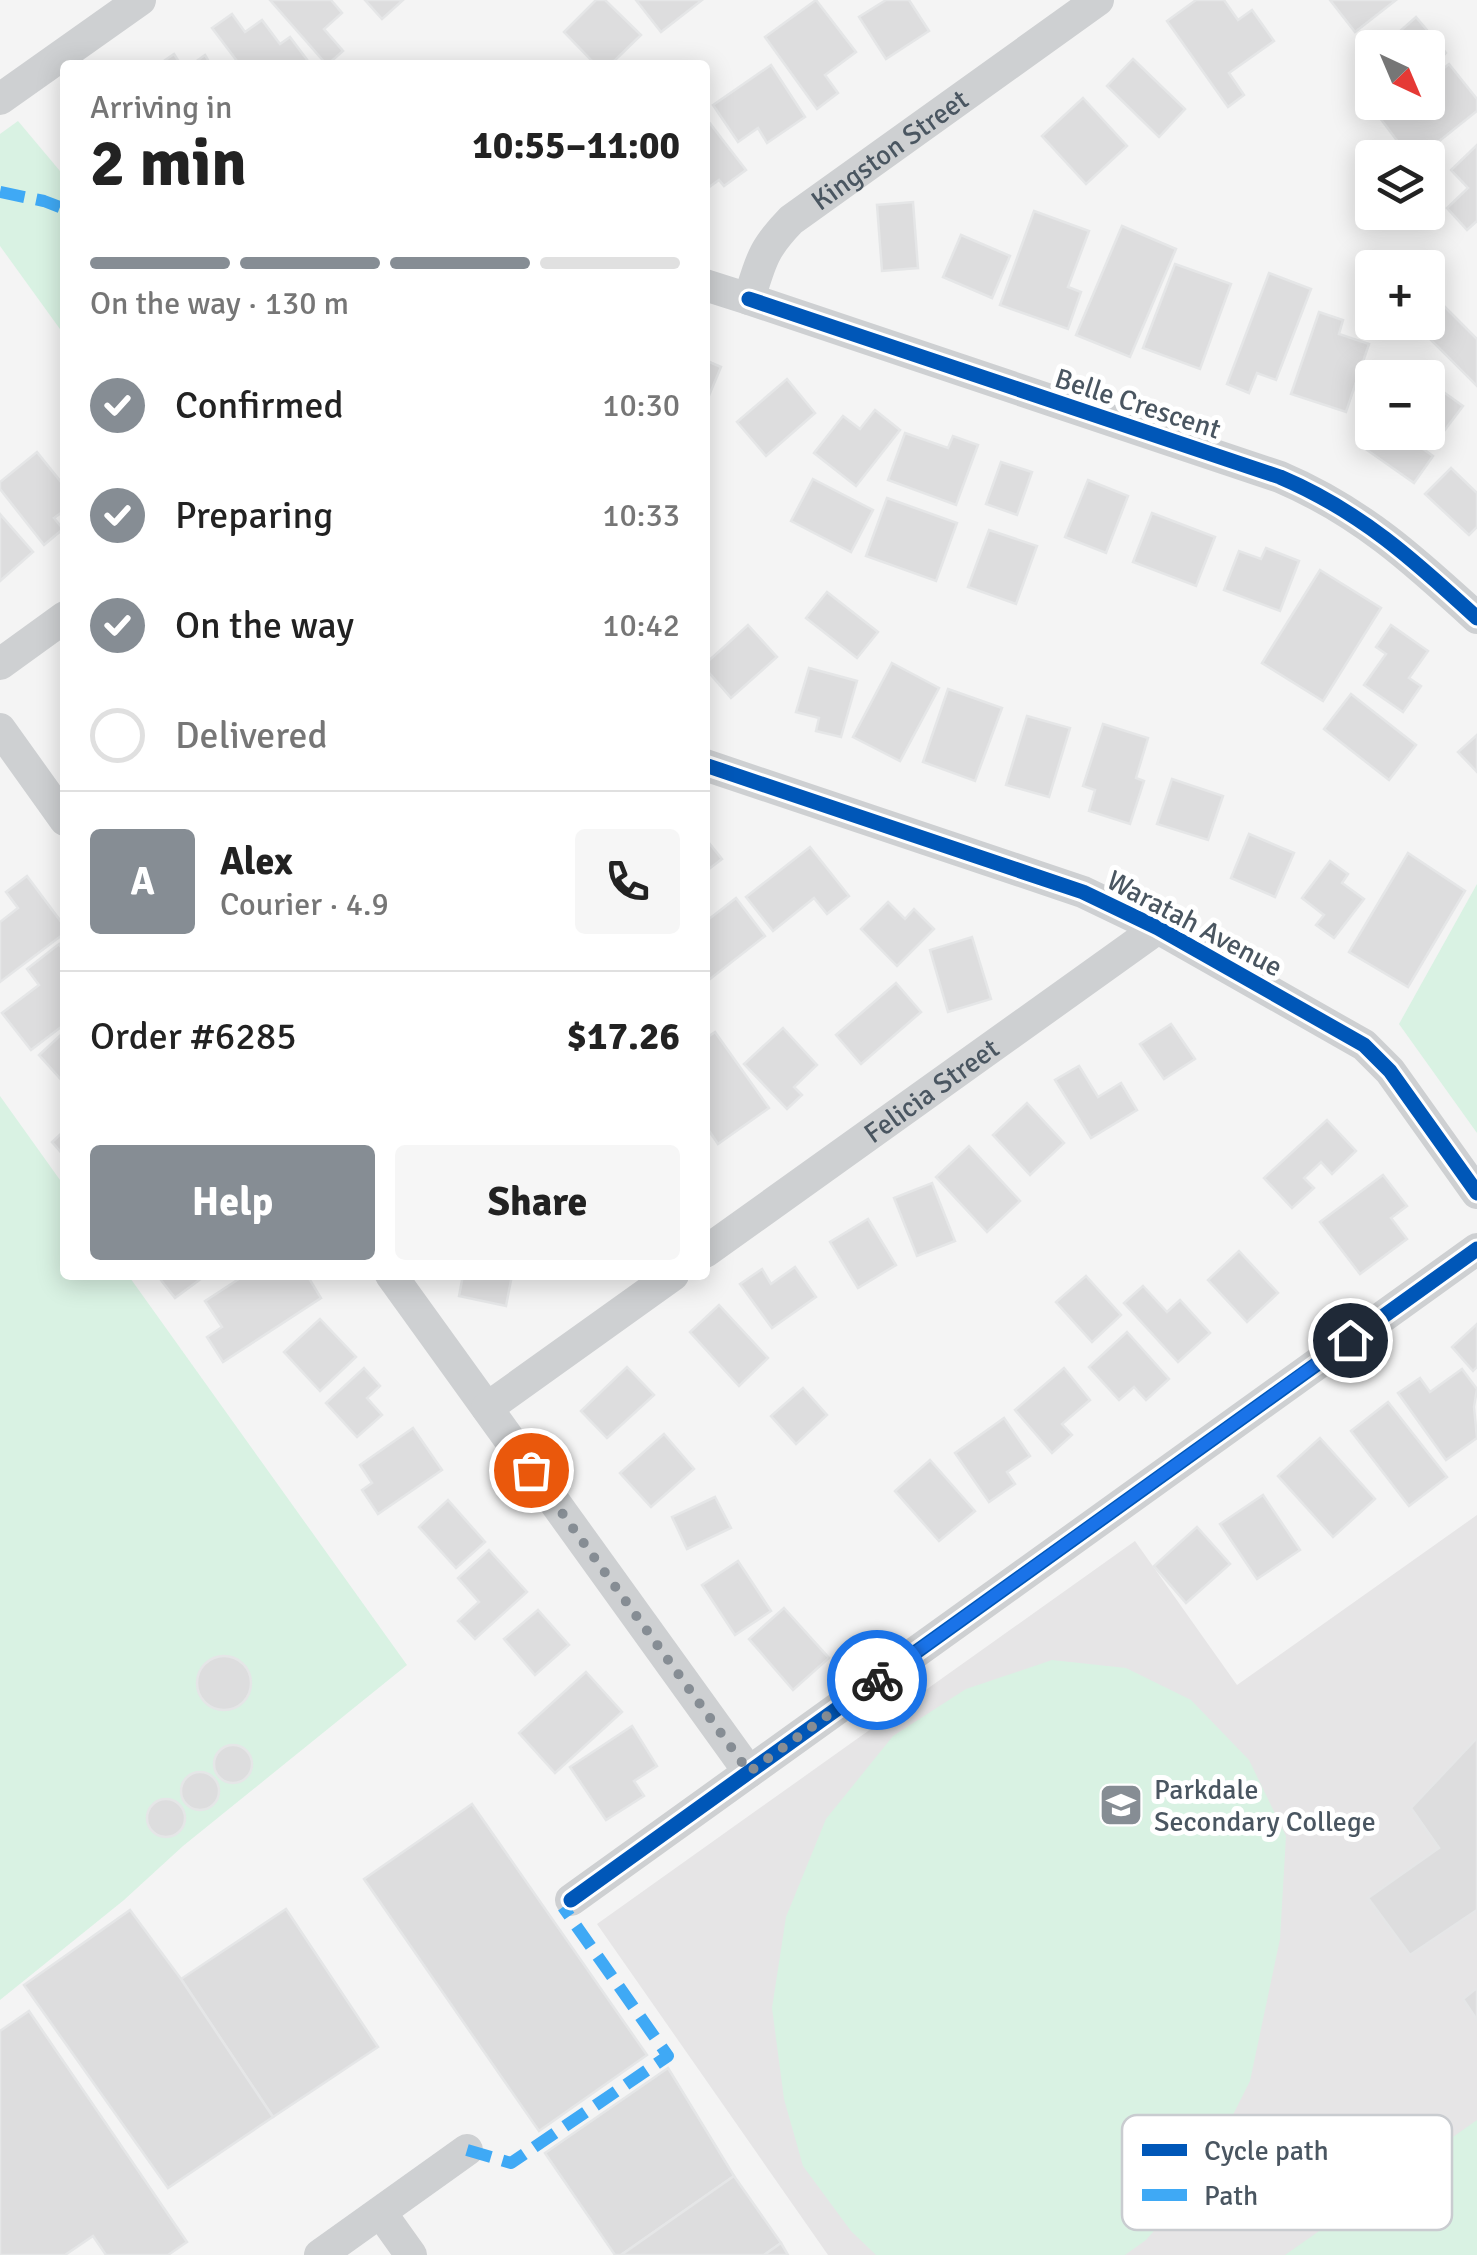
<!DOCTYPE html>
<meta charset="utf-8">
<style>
body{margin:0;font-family:Signika,sans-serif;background:#f6f6f6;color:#222;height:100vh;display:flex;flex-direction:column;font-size:38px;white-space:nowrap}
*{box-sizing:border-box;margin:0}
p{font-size:32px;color:#767676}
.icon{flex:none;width:55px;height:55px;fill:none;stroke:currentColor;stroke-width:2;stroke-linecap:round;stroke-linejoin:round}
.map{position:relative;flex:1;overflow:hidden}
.side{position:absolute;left:60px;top:60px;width:650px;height:1220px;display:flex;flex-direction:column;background:#fff;border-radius:10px;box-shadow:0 5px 25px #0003}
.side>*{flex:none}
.needle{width:65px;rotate:136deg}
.fabs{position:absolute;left:1355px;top:30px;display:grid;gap:20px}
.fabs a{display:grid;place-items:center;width:90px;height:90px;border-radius:10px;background:#fff;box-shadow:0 5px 25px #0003;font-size:50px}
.pin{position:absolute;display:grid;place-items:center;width:85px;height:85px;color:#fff;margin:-42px;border:5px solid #fff;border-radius:50%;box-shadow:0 2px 10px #0007}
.courier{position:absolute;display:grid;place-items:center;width:100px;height:100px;margin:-50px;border:8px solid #1a73e8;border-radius:50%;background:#fff;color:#222;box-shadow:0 2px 12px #0007}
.headline em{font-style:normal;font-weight:700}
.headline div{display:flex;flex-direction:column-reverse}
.headline{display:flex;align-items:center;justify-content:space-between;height:170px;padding:0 30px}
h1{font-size:65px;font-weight:700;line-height:75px}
.bar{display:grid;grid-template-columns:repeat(4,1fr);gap:15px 10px;align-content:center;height:120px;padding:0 30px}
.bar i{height:12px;border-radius:8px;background:#e0e0e0}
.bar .on{background:#868d94}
.bar p{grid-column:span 4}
.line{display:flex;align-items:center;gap:25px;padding:0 30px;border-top:2px solid #e0e0e0}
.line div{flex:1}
.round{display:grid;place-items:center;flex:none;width:105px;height:105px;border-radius:10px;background:#f6f6f6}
ol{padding:0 30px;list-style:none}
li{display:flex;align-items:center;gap:30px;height:110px}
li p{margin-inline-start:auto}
li .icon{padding:10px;border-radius:50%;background:#868d94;color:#fff;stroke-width:4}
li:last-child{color:#767676}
li i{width:55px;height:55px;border:5px solid #e0e0e0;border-radius:50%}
.action{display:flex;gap:20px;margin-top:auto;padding:20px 30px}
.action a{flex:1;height:115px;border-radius:10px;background:#868d94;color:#fff;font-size:40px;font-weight:700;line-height:115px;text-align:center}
.action a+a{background:#f6f6f6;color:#222}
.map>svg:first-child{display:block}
.education{fill:#e6e5e6}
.green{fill:#d9f2e3}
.building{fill:#ddddde;stroke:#e5e6e7;stroke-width:2.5}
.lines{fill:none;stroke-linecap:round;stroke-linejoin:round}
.minor{stroke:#ced0d2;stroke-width:32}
.quiet{stroke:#3fa9f5;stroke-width:12;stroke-dasharray:25 12;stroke-linecap:butt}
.cycleway-casing{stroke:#fff;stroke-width:21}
.cycleway{stroke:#0057b8;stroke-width:15}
.done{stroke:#868d94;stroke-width:10;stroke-dasharray:0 18}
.route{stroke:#1a73e8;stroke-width:12}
.labels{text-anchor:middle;stroke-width:10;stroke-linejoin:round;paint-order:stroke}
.street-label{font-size:28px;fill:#4a5661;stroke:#fff}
.poi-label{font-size:28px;fill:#4a5661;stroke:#fff;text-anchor:start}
.key{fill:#fff;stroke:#c9ccd0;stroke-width:2.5}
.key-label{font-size:28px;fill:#4a5661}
</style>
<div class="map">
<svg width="1477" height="2255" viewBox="0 0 1477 2255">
<rect width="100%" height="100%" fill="#f4f4f4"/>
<path class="education" d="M1477 1515V2255H828L597 1924 1135 1541 1237 1685Z"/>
<g class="green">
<path d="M18 121 65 177V336L0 246V134Z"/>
<path d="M1477 884V1133L1399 1024Z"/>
<path d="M0 1096 65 1187V1275H128L407 1665 183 1846 124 1900 0 2000Z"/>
<path d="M1052 1660 1126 1668 1191 1700 1249 1760 1286 1836 1280 1939 1250 2081 1202 2176 1146 2240 1125 2255H876L851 2231 803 2166 784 2099 772 2008 786 1917 826 1819 893 1736 966 1689Z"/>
<path d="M1477 2120V2255H1285Z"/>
</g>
<g class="building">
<path d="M270 0H331L342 13 324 29 343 51 327 65Z"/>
<path d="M365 0H403L382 19Z"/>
<path d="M596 0H605L641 35 610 65H596L564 32Z"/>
<path d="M636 0H702L661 32Z"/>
<path d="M816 0 856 52 825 75 838 93 817 109 765 37Z"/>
<path d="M886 0H909L929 31 886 59 859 17Z"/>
<path d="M1196 0H1224L1238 20 1252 10 1274 41 1229 73 1244 95 1228 107 1167 21Z"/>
<path d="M1330 0H1396L1355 32Z"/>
<path d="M232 14 245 32 262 20 280 44 290 37 311 65H240L212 28Z"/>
<path d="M1416 17 1446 53 1428 70V48H1381Z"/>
<path d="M174 54 181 65H158Z"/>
<path d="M205 55 211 65H191Z"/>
<path d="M1133 59 1185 109 1159 137 1107 86Z"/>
<path d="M1449 64 1477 99V111L1418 158H1410L1380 118 1399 102H1428V81Z"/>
<path d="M771 65 805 117 767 143 758 128 738 142 713 105Z"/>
<path d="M1083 98 1127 146 1086 184 1042 136Z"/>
<path d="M705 117 746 170 724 186 719 180 705 190Z"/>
<path d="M1477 145V221L1467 230 1447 208 1468 188 1451 170Z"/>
<path d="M913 202 918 268 882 271 877 205Z"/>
<path d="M1034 211 1089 231 1068 287 1081 292 1068 329 1000 305Z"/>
<path d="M1122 226 1176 249 1130 357 1076 335Z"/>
<path d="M961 235 1010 256 992 298 943 277Z"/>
<path d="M1175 264 1231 284 1200 369 1143 348Z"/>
<path d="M1269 273 1311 289 1276 380 1257 373 1249 393 1227 384Z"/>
<path d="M1439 301 1477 339V386L1416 325 1428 322V313Z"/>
<path d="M1319 312 1343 320 1339 334 1369 344 1346 412 1291 394Z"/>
<path d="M705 360 721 367 705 405Z"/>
<path d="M787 379 815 413 766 456 737 422Z"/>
<path d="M1428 381 1463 406 1444 431 1430 421 1428 425Z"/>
<path d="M875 410 900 430 856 486 814 453 843 416 860 429Z"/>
<path d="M1379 432H1423L1415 443 1433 456 1414 483 1367 450Z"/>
<path d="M905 433 948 448 953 436 978 445 956 505 888 480Z"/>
<path d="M37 452 65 487V510L54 518 63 529 44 545 0 489V482Z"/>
<path d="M1001 462 1032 472 1017 515 986 504Z"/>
<path d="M1451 468 1477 493V527L1469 535 1425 494Z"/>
<path d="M813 479 873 510 851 552 791 521Z"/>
<path d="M1088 480 1128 496 1106 553 1065 537Z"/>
<path d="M887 498 957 523 936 581 866 556Z"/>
<path d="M1152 513 1215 537 1196 586 1133 562Z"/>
<path d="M0 514 33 552 0 581Z"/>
<path d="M989 530 1037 546 1016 604 968 587Z"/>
<path d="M1266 548 1299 561 1280 611 1224 590 1239 551 1261 559Z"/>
<path d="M1320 570 1381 608 1323 701 1262 663Z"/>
<path d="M827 592 878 632 857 658 806 618Z"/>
<path d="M748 625 777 657 731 698 705 668V664Z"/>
<path d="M1391 625 1428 651 1409 678 1421 686 1403 712 1364 685 1386 654 1376 647Z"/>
<path d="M892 663 939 688 900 761 853 737Z"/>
<path d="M809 668 857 681 841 737 816 731 819 718 796 712Z"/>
<path d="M948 689 1002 708 975 781 923 762Z"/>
<path d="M1351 694 1416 745 1389 780 1324 729Z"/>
<path d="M1027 716 1070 728 1049 797 1006 785Z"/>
<path d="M1103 724 1148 738 1136 778 1144 781 1130 824 1089 811 1095 790 1083 786Z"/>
<path d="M1477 735V772L1458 752Z"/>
<path d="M1172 779 1223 796 1208 840 1157 824Z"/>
<path d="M1249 834 1294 853 1275 897 1231 878Z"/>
<path d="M705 838 722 859 705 872Z"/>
<path d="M810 847 849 896 827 914 814 898 773 931 746 897Z"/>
<path d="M1408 853 1465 891 1408 987 1349 952Z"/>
<path d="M1330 861 1348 874 1342 883 1364 899 1334 938 1316 925 1324 915 1302 898Z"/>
<path d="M27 876 65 927V933L0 982V922L18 908 6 892Z"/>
<path d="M736 898 765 936 710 979 705 972V922Z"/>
<path d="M888 902 905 919 914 909 934 929 897 966 861 929Z"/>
<path d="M972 937 991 999 948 1012 930 950Z"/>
<path d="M59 944 65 953V1024L31 1050 2 1013 39 985 27 969Z"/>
<path d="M896 983 921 1012 861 1064 836 1035Z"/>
<path d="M1171 1024 1195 1059 1164 1079 1140 1044Z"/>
<path d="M783 1028 817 1065 794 1087 802 1095 787 1109 744 1064Z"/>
<path d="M65 1031V1084L39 1055Z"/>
<path d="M715 1032 769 1108 718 1144 705 1125V1039Z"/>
<path d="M1079 1066 1098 1097 1121 1083 1137 1110 1091 1138 1055 1080Z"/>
<path d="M1027 1103 1064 1143 1030 1175 993 1135Z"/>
<path d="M1327 1120 1356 1151 1332 1174 1321 1162 1304 1178 1314 1188 1292 1208 1264 1178Z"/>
<path d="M65 1130V1157L52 1142Z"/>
<path d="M969 1146 1020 1201 987 1232 936 1177Z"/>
<path d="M1383 1175 1407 1206 1391 1218 1407 1239 1360 1274 1320 1222Z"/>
<path d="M932 1183 955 1241 917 1256 894 1198Z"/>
<path d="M868 1219 896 1265 858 1288 830 1242Z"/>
<path d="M1239 1251 1278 1293 1247 1322 1208 1280Z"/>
<path d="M795 1267 816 1297 772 1328 740 1284 762 1269 771 1284Z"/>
<path d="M157 1275H206L175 1298Z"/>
<path d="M245 1275H307L321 1298 223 1362 207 1337 222 1327 205 1301Z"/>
<path d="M463 1275H512L506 1306 459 1296Z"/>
<path d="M1086 1276 1121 1315 1092 1342 1056 1302Z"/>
<path d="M1143 1286 1167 1312 1180 1300 1210 1333 1178 1362 1124 1303Z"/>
<path d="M719 1305 768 1358 739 1386 690 1332Z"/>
<path d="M320 1319 356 1357 320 1391 284 1352Z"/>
<path d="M1477 1324V1367L1473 1371 1452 1347Z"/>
<path d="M1127 1332 1169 1379 1146 1400 1134 1387 1119 1400 1089 1367Z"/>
<path d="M627 1367 654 1395 607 1438 581 1411Z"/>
<path d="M364 1368 380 1386 367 1398 382 1415 357 1437 326 1403Z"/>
<path d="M1064 1368 1090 1400 1062 1424 1072 1435 1052 1453 1015 1410Z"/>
<path d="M1462 1369 1477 1389 1474 1407 1477 1438 1446 1460 1398 1393 1420 1378 1430 1392Z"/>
<path d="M803 1388 827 1415 796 1444 771 1416Z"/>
<path d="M1388 1402 1447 1477 1409 1506 1351 1431Z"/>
<path d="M1004 1418 1030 1456 1007 1472 1015 1484 989 1502 955 1453Z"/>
<path d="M413 1428 442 1470 378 1514 362 1490 372 1483 360 1465Z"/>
<path d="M664 1434 694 1469 651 1507 620 1473Z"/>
<path d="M1320 1438 1375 1499 1333 1537 1278 1476Z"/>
<path d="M930 1460 975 1511 939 1541 895 1491Z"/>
<path d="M1263 1495 1300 1550 1257 1579 1220 1524Z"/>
<path d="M715 1497 731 1528 687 1549 672 1517Z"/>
<path d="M448 1500 485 1542 456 1568 419 1527Z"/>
<path d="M1197 1527 1230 1564 1186 1603 1154 1566Z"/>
<path d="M489 1550 527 1592 475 1639 458 1621 479 1602 458 1578Z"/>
<path d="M738 1561 771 1611 735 1635 702 1585Z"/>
<path d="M784 1608 829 1658 793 1690 749 1639Z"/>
<path d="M538 1610 569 1645 535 1675 504 1639Z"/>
<circle cx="224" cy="1683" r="27"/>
<path d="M586 1672 622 1712 555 1773 519 1733Z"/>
<path d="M632 1726 657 1766 634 1781 644 1796 606 1820 570 1767Z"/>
<path d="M1477 1738V1910L1410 1955 1368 1898 1439 1848 1411 1808Z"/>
<circle cx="233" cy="1764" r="19"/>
<circle cx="200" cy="1791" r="19"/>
<circle cx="166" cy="1818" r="19"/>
<path d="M472 1804 647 2055 539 2131 364 1879Z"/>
<path d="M286 1909 378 2047 273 2117 181 1979Z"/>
<path d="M130 1910 181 1979 273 2117 168 2188 24 1985Z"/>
<path d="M1477 1988V2020L1463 1999Z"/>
<path d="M29 2011 187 2242 168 2255H106L93 2236 65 2255H0V2031Z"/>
<path d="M668 2068 734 2176 621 2255H615L545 2153Z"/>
<path d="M734 2176 781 2243 764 2255H621Z"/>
<path d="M781 2243 788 2255H764Z"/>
</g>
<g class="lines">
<g class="minor">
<path d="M0 99 140 0"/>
<path id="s1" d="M705 285 749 299C761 261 762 250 791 220L1098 0"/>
<path d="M749 299 1280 477C1360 511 1414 560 1477 618"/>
<path d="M0 664 65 617"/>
<path d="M0 729 65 820"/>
<path d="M705 765 1083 892 1158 928 1364 1045 1390 1071 1477 1193"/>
<path id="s2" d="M705 1252 1158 928"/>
<path d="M391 1275 749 1772"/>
<path d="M487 1408 673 1275"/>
<path d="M571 1900 1477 1249"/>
<path d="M381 2213 411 2255"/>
<path d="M320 2255 467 2150"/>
</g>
<g class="quiet">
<path d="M0 192 44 201 65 209"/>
<path d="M467 2150 511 2163 668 2056 563 1907"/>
</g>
<defs>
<g id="cycleway">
<path d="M749 299 1280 477C1360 511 1414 560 1477 618"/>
<path d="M705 765 1083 892 1158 928 1364 1045 1390 1071 1477 1193"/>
<path d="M571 1900 1477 1249"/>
</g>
</defs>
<use href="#cycleway" class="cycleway-casing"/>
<use href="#cycleway" class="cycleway"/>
</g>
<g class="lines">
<path class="done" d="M531 1470 749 1772 877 1680"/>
<path class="route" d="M877 1680 1350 1340"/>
</g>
<defs>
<symbol id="school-square" viewBox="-11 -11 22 22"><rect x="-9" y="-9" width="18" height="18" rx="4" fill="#868d94" stroke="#fff"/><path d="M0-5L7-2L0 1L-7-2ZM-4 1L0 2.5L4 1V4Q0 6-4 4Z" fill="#fff"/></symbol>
</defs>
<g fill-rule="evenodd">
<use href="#school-square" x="1096" y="1780" width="50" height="50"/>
</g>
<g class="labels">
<g class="street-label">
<text dy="10" stroke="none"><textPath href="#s1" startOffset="258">Kingston Street</textPath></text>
<text transform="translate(1138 403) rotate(18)" y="10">Belle Crescent</text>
<text transform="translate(1195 923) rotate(28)" y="10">Waratah Avenue</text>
<text dy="10" stroke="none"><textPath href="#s2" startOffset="278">Felicia Street</textPath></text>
</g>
<g class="poi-label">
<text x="1154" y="1799">Parkdale<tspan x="1154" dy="32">Secondary College</tspan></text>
</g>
</g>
<rect x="1122" y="2115" width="330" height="115" rx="15" class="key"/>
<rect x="1142" y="2144" width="45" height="12" fill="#0057b8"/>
<rect x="1142" y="2189" width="45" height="12" fill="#3fa9f5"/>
<g class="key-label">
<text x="1204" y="2160">Cycle path</text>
<text x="1204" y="2205">Path</text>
</g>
</svg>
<div class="fabs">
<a><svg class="needle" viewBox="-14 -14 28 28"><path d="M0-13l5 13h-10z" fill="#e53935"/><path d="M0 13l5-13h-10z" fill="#767676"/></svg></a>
<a><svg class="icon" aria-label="layers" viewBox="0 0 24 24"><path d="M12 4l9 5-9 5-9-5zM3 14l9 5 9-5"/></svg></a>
<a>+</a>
<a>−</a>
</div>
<div class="pin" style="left:531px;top:1470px;background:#ea580c"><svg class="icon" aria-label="bag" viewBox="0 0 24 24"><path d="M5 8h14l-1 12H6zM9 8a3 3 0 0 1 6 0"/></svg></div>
<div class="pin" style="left:1350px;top:1340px;background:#1f2937"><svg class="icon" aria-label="home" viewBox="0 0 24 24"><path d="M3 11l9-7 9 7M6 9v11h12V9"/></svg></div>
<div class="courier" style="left:877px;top:1680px"><svg class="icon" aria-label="bike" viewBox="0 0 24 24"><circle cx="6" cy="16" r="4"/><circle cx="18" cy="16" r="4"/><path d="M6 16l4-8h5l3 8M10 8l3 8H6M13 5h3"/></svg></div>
<section class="side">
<div class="headline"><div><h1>2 min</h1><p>Arriving in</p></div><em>10:55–11:00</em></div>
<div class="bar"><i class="on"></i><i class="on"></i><i class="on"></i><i></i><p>On the way · 130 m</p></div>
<ol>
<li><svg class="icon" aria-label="check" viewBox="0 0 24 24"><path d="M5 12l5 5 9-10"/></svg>Confirmed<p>10:30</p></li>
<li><svg class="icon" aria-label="check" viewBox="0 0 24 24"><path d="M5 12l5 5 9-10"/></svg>Preparing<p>10:33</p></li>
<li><svg class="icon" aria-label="check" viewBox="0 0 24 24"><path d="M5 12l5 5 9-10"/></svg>On the way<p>10:42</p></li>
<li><i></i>Delivered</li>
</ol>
<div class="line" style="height:180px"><b class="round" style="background:#868d94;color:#fff">A</b><div><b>Alex</b><p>Courier · 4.9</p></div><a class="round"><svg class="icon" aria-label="phone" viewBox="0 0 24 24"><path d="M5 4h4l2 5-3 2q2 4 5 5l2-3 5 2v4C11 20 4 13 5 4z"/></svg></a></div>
<div class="line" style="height:130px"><div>Order #6285</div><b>$17.26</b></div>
<div class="action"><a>Help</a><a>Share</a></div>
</section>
</div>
